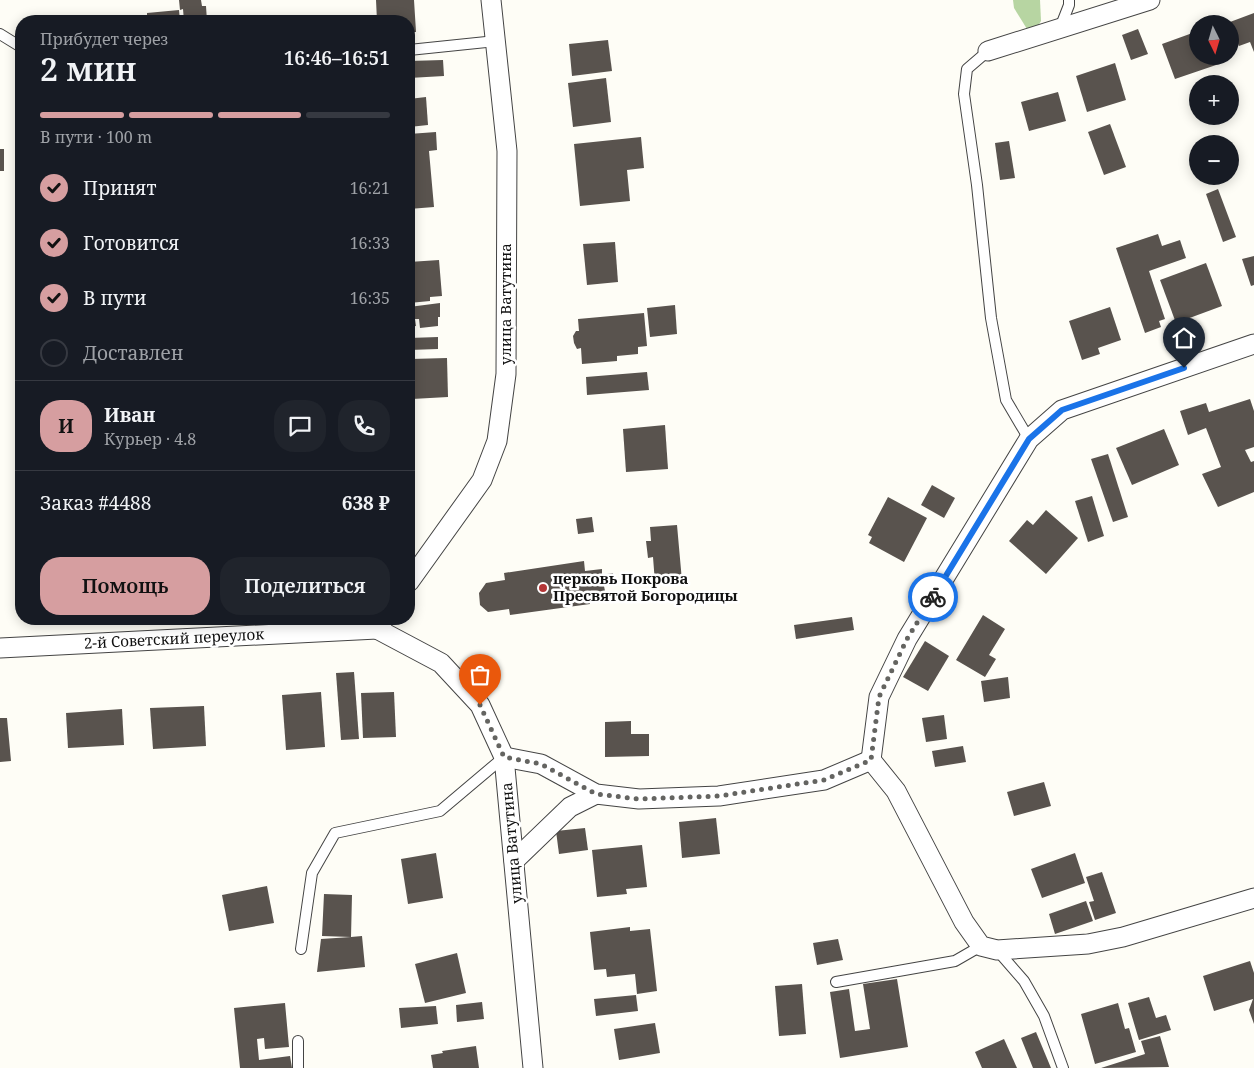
<!DOCTYPE html>
<html lang="ru">
<meta charset="utf-8">
<style>
body{margin:0;font-family:"Noto Serif",serif;background:#20242c;color:#f1f3f6;height:100vh;display:flex;flex-direction:column;font-size:19px;white-space:nowrap}
*{box-sizing:border-box;margin:0}
p{font-size:16px;color:#9ea1a6}
.icon{flex:none;width:28px;height:28px;fill:none;stroke:currentColor;stroke-width:2;stroke-linecap:round;stroke-linejoin:round}
.map{position:relative;flex:1;overflow:hidden}
.details{position:absolute;left:15px;top:15px;width:400px;height:610px;display:flex;flex-direction:column;background:#171b24;border-radius:20px;box-shadow:0 2px 12px #0003}
.details>*{flex:none}
.needle{width:32px;rotate:175deg}
.buttons{position:absolute;left:1189px;top:15px;display:grid;gap:10px}
.buttons a{display:grid;place-items:center;width:50px;height:50px;border-radius:50%;background:#171b24;box-shadow:0 2px 12px #0003;font-size:25px}
.pin{position:absolute;display:grid;place-items:center;width:42px;height:42px;color:#fff;margin:-51px -21px;border-radius:50% 50% 50% 0;rotate:-45deg;box-shadow:0 0 5px #0007}
.pin .icon{rotate:45deg}
.courier{position:absolute;display:grid;place-items:center;width:50px;height:50px;margin:-25px;border:4px solid #1a73e8;border-radius:50%;background:#fff;color:#222;box-shadow:0 1px 6px #0007}
.head em{font-style:normal;font-weight:600}
.head div{display:flex;flex-direction:column-reverse}
.head{display:flex;align-items:center;justify-content:space-between;height:85px;padding:0 25px}
h1{font-size:32px;font-weight:600;line-height:38px}
.bar{display:grid;grid-template-columns:repeat(4,1fr);gap:8px 5px;align-content:center;height:60px;padding:0 25px}
.bar i{height:6px;border-radius:4px;background:#363941}
.bar .on{background:#d69ea0}
.bar p{grid-column:span 4}
.line{display:flex;align-items:center;gap:12px;padding:0 25px;border-top:1px solid #363941}
.line div{flex:1}
.round{display:grid;place-items:center;flex:none;width:52px;height:52px;border-radius:20px;background:#20242c}
ol{padding:0 25px;list-style:none}
li{display:flex;align-items:center;gap:15px;height:55px}
li p{margin-inline-start:auto}
li .icon{padding:5px;border-radius:50%;background:#d69ea0;color:#111;stroke-width:4}
li:last-child{color:#9ea1a6}
li i{width:28px;height:28px;border:2px solid #363941;border-radius:50%}
.action{display:flex;gap:10px;margin-top:auto;padding:10px 25px}
.action a{flex:1;height:58px;border-radius:20px;background:#d69ea0;color:#111;font-size:20px;font-weight:600;line-height:58px;text-align:center}
.action a+a{background:#20242c;color:#f1f3f6}
.map>svg:first-child{display:block}
.forest{fill:#b7d5a2}
.building{fill:#59534e}
.lines{fill:none;stroke-linecap:round;stroke-linejoin:round}
.service-casing{stroke:#444;stroke-width:12}
.minor-casing{stroke:#444;stroke-width:21}
.service{stroke:#fff;stroke-width:10}
.minor{stroke:#fff;stroke-width:19}
.done{stroke:#646461;stroke-width:5;stroke-dasharray:0 9}
.route{stroke:#1a73e8;stroke-width:6}
.poi-dot{fill:#b43637;stroke:#fff;stroke-width:2}
.labels{text-anchor:middle;stroke-width:5;stroke-linejoin:round;paint-order:stroke}
.street-label{font-size:15px;fill:#111;stroke:#fff}
.poi-label{font-size:15px;font-weight:bold;fill:#111;stroke:#fff;text-anchor:start}
</style>
<div class="map">
<svg width="1254" height="1068" viewBox="0 0 1254 1068">
<rect width="100%" height="100%" fill="#fefdf6"/>
<path class="forest" d="M1013 0H1040L1041 21 1035 31 1027 29 1014 8Z"/>
<g class="building">
<path d="M179 0H201L202 6H206L207 21H184L183 9 180 10Z"/>
<path d="M376 0H414L416 32H409V21H377Z"/>
<path d="M179 10 180 21H147V13Z"/>
<path d="M1254 13V52L1250 42 1239 46 1230 22Z"/>
<path d="M1138 29 1148 54 1131 60 1122 35Z"/>
<path d="M1198 31V56H1216L1219 64 1175 79 1162 44Z"/>
<path d="M608 40 612 71 572 76 569 44Z"/>
<path d="M443 60 444 76 409 78V61Z"/>
<path d="M1115 63 1126 100 1087 112 1076 76Z"/>
<path d="M606 78 611 122 573 127 568 83Z"/>
<path d="M1058 92 1066 121 1029 131 1021 102Z"/>
<path d="M426 97 428 125 409 127V99Z"/>
<path d="M1110 124 1126 167 1104 175 1088 132Z"/>
<path d="M436 132 437 150 429 151 434 207 409 209V134Z"/>
<path d="M641 137 644 168 627 170 630 201 580 206 574 144Z"/>
<path d="M1009 141 1015 178 1000 180 995 143Z"/>
<rect x="0" y="149" width="4" height="22"/>
<path d="M1218 189 1236 237 1223 242 1206 194Z"/>
<path d="M1158 234 1162 246 1180 240 1186 258 1149 271 1165 319 1159 321 1161 327 1145 333 1116 248Z"/>
<path d="M615 242 618 282 587 285 583 244Z"/>
<path d="M1254 256V285L1251 286 1242 259Z"/>
<path d="M439 260 442 296 430 297V301L409 303V262Z"/>
<path d="M1206 263 1222 306 1176 323 1160 280Z"/>
<path d="M440 303V317H438V326L420 328 419 319H415L416 326 409 327V307Z"/>
<path d="M675 305 677 334 650 337 647 308Z"/>
<path d="M1110 307 1121 340 1098 348 1100 354 1082 360 1069 321Z"/>
<path d="M644 313 647 346 638 347V354L617 356V361L582 364 581 348 577 349 574 343 573 336 576 331H579L578 319Z"/>
<path d="M438 337V349L409 350V338Z"/>
<path d="M447 358 448 397 412 399 411 359Z"/>
<path d="M647 372 649 390 587 395 586 377Z"/>
<path d="M1250 399 1254 411V447L1245 450 1251 462 1254 461V492L1218 507 1202 474 1221 467 1206 428 1188 435 1180 411 1206 403 1209 412Z"/>
<path d="M665 425 668 469 626 472 623 429Z"/>
<path d="M1164 429 1179 465 1132 485 1116 448Z"/>
<path d="M1108 454 1128 517 1113 522 1091 459Z"/>
<path d="M932 485 955 498 944 518 921 505Z"/>
<path d="M1092 496 1104 536 1088 542 1075 501Z"/>
<path d="M888 497 927 518 904 562 869 543 872 537 868 535Z"/>
<path d="M1046 510 1078 538 1046 574 1009 541 1027 520 1033 525Z"/>
<path d="M592 517 594 532 578 534 576 519Z"/>
<path d="M677 525 682 581 655 583 653 557 648 558 646 541H651L650 527Z"/>
<path d="M584 561 585 571 602 569V575L613 573 614 584 604 586 605 591 588 594 590 604 510 615 509 609 488 612 480 605 479 593 486 583 505 580 504 573Z"/>
<path d="M983 615 1005 629 989 655 996 659 985 677 956 660Z"/>
<path d="M852 617 854 630 796 639 794 625Z"/>
<path d="M925 641 949 656 928 691 903 677Z"/>
<path d="M354 672 359 739 341 740 336 673Z"/>
<path d="M1008 677 1010 698 984 702 981 681Z"/>
<path d="M321 692 325 747 286 750 282 695Z"/>
<path d="M394 692 396 737 363 738 361 693Z"/>
<path d="M204 706 206 746 153 749 150 708Z"/>
<path d="M122 709 124 745 68 748 66 713Z"/>
<path d="M944 715 947 739 926 742 922 718Z"/>
<path d="M0 718H7L11 761 0 762Z"/>
<path d="M631 721V734H649V756L605 757V722Z"/>
<path d="M963 746 966 762 935 767 932 751Z"/>
<path d="M1044 782 1051 806 1014 816 1007 792Z"/>
<path d="M716 818 720 854 682 858 679 822Z"/>
<path d="M585 828 588 850 559 854 556 831Z"/>
<path d="M642 845 647 887 626 889 627 894 597 897 592 850Z"/>
<path d="M436 853 443 898 408 904 401 859Z"/>
<path d="M1075 853 1085 883 1042 898 1031 869Z"/>
<path d="M1102 872 1116 913 1095 920 1089 902 1094 901 1086 877Z"/>
<path d="M267 886 274 923 229 931 222 895Z"/>
<path d="M324 894 352 895 351 937 362 936 365 967 317 972 321 939 351 937 322 936Z"/>
<path d="M1086 901 1093 921 1055 934 1049 914Z"/>
<path d="M630 927V931L650 929 657 991 637 994 635 974 607 977 606 969 594 970 590 932Z"/>
<path d="M838 939 843 960 817 965 813 943Z"/>
<path d="M457 953 466 993 425 1003 415 964Z"/>
<path d="M1250 961 1254 973V1024L1249 1010 1253 999 1214 1011 1203 976Z"/>
<path d="M897 979 908 1047 840 1058 830 992 849 989 855 1031 870 1029 863 984Z"/>
<path d="M802 984 806 1034 779 1036 775 986Z"/>
<path d="M636 995 638 1011 596 1016 594 999Z"/>
<path d="M1149 997 1156 1018 1166 1015 1171 1030 1139 1040 1128 1003Z"/>
<path d="M482 1002 484 1019 457 1022 456 1005Z"/>
<path d="M285 1003 289 1047 265 1049 264 1038 257 1039 259 1060 290 1056 292 1068H240L234 1008Z"/>
<path d="M1118 1003 1125 1029 1129 1028 1136 1052 1095 1064 1081 1014Z"/>
<path d="M436 1006 438 1024 401 1028 399 1008Z"/>
<path d="M655 1023 660 1053 619 1060 614 1029Z"/>
<path d="M1036 1032 1051 1068H1033L1021 1038Z"/>
<path d="M1160 1036 1169 1067 1101 1068 1145 1054 1141 1041Z"/>
<path d="M1004 1039 1017 1068H982L975 1052Z"/>
<path d="M476 1046 479 1068H433L431 1055 443 1053 442 1051Z"/>
</g>
<g class="lines">
<defs>
<g id="service">
<path d="M1060 28 1069 5V0"/>
<path d="M0 34 21 47"/>
<path d="M409 50 496 41"/>
<path d="M988 51 967 69 964 94 977 185 991 318 1006 400 1029 439"/>
<path d="M301 949 312 873 335 833 440 811 504 757"/>
<path d="M997 950 1024 981 1044 1016 1063 1068"/>
<path d="M836 982 955 961 981 946"/>
<path d="M298 1068V1041"/>
</g>
<g id="minor">
<path d="M988 51 1150 0"/>
<path d="M409 582 482 480 497 441 506 374 507 151 491 0"/>
<path d="M384 619 377 629 441 663 480 705 504 757 533 1068"/>
<path d="M0 648 377 629"/>
<path d="M504 757 541 764 596 794 639 799 719 796 824 780 871 760"/>
<path d="M871 760 879 697 907 639 1029 439 1062 410 1254 344"/>
<path d="M871 760 896 791 964 922 981 946 997 950 1088 944 1123 937 1254 898"/>
<path d="M514 861 570 807 596 794"/>
</g>
</defs>
<use href="#service" class="service-casing"/>
<use href="#minor" class="minor-casing"/>
<use href="#service" class="service"/>
<use href="#minor" class="minor"/>
</g>
<g class="lines">
<path class="done" d="M480 705 504 757 541 764 596 794 639 799 719 796 824 780 871 760 879 697 907 639 933 597"/>
<path class="route" d="M933 597 1029 439 1062 410 1184 368"/>
</g>
<circle class="poi-dot" cx="543" cy="588" r="5"/>
<g class="labels">
<g class="street-label">
<text transform="translate(506 304) rotate(-90)" y="5">улица Ватутина</text>
<text transform="translate(174 639) rotate(-3)" y="5">2-й Советский переулок</text>
<text transform="translate(512 843) rotate(-95)" y="5">улица Ватутина</text>
</g>
<g class="poi-label">
<text x="553" y="584">церковь Покрова<tspan x="553" dy="17">Пресвятой Богородицы</tspan></text>
</g>
</g>
</svg>
<div class="buttons">
<a><svg class="needle" viewBox="-14 -14 28 28"><path d="M0-13l5 13h-10z" fill="#e53935"/><path d="M0 13l5-13h-10z" fill="#9ea1a6"/></svg></a>
<a>+</a>
<a>−</a>
</div>
<div class="pin" style="left:480px;top:705px;background:#ea580c"><svg class="icon" aria-label="bag" viewBox="0 0 24 24"><path d="M5 8h14l-1 12H6zM9 8a3 3 0 0 1 6 0"/></svg></div>
<div class="pin" style="left:1184px;top:368px;background:#1f2937"><svg class="icon" aria-label="home" viewBox="0 0 24 24"><path d="M3 11l9-7 9 7M6 9v11h12V9"/></svg></div>
<div class="courier" style="left:933px;top:597px"><svg class="icon" aria-label="bike" viewBox="0 0 24 24"><circle cx="6" cy="16" r="4"/><circle cx="18" cy="16" r="4"/><path d="M6 16l4-8h5l3 8M10 8l3 8H6M13 5h3"/></svg></div>
<section class="details">
<div class="head"><div><h1>2 мин</h1><p>Прибудет через</p></div><em>16:46–16:51</em></div>
<div class="bar"><i class="on"></i><i class="on"></i><i class="on"></i><i></i><p>В пути · 100 m</p></div>
<ol>
<li><svg class="icon" aria-label="check" viewBox="0 0 24 24"><path d="M5 12l5 5 9-10"/></svg>Принят<p>16:21</p></li>
<li><svg class="icon" aria-label="check" viewBox="0 0 24 24"><path d="M5 12l5 5 9-10"/></svg>Готовится<p>16:33</p></li>
<li><svg class="icon" aria-label="check" viewBox="0 0 24 24"><path d="M5 12l5 5 9-10"/></svg>В пути<p>16:35</p></li>
<li><i></i>Доставлен</li>
</ol>
<div class="line" style="height:90px"><b class="round" style="background:#d69ea0;color:#111">И</b><div><b>Иван</b><p>Курьер · 4.8</p></div><a class="round"><svg class="icon" aria-label="chat" viewBox="0 0 24 24"><path d="M4 5h16v11H9l-5 4z"/></svg></a><a class="round"><svg class="icon" aria-label="phone" viewBox="0 0 24 24"><path d="M5 4h4l2 5-3 2q2 4 5 5l2-3 5 2v4C11 20 4 13 5 4z"/></svg></a></div>
<div class="line" style="height:65px"><div>Заказ #4488</div><b>638 ₽</b></div>
<div class="action"><a>Помощь</a><a>Поделиться</a></div>
</section>
</div>
